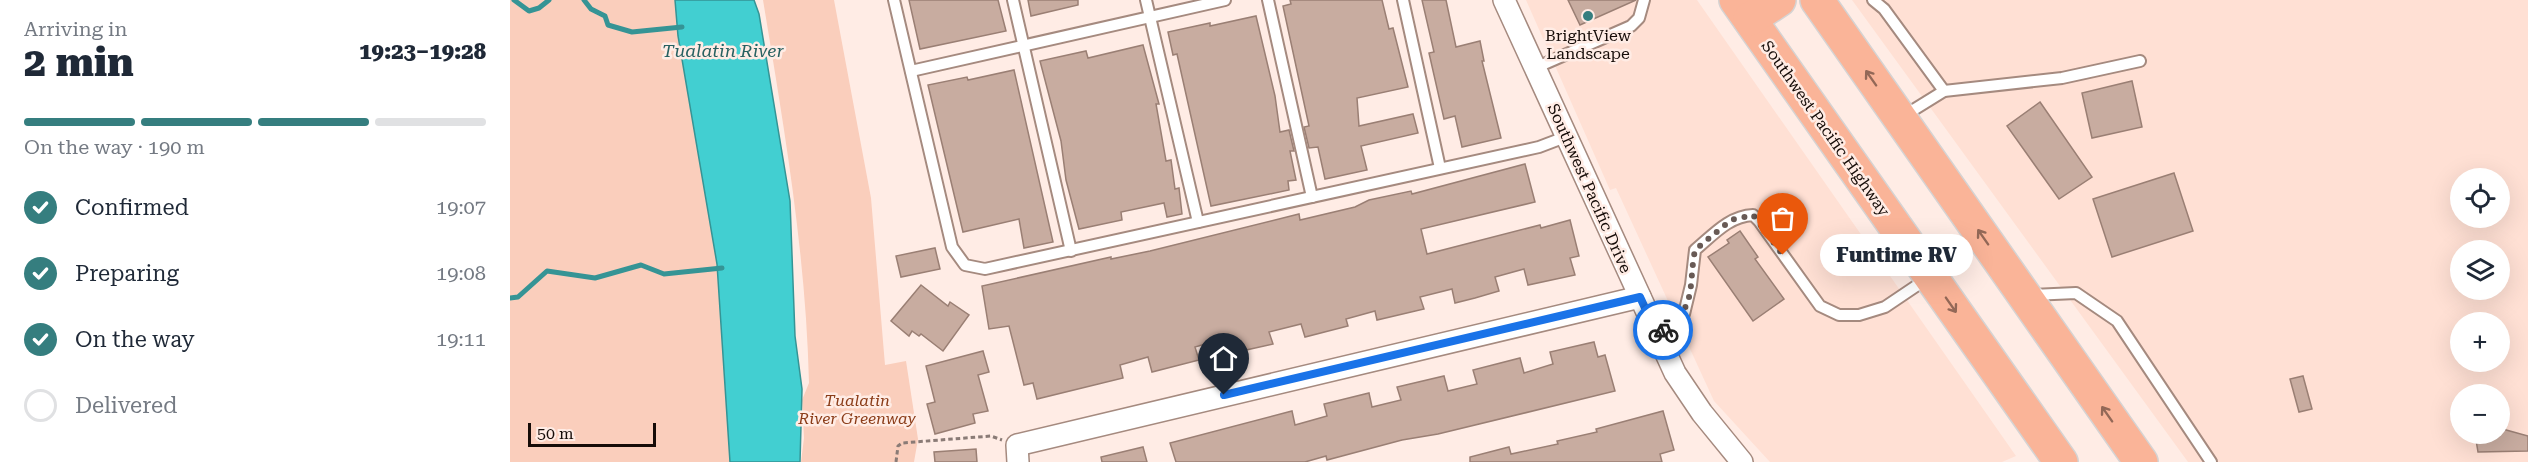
<!DOCTYPE html>
<meta charset="utf-8">
<style>
body{margin:0;font-family:"Roboto Serif",serif;background:#f6f6f7;color:#1f2937;height:100vh;display:flex;flex-direction:column;font-size:22px;white-space:nowrap}
*{box-sizing:border-box;margin:0}
p{font-size:20px;color:#747a83}
.icon{flex:none;width:33px;height:33px;fill:none;stroke:currentColor;stroke-width:2;stroke-linecap:round;stroke-linejoin:round}
.map{position:relative;flex:1;overflow:hidden}
.sheet{display:flex;flex-direction:column;background:#fff;width:510px}
.sheet>*{flex:none}
.controls{position:absolute;left:1940px;top:168px;display:grid;gap:12px}
.controls a{display:grid;place-items:center;width:60px;height:60px;border-radius:50%;background:#fff;box-shadow:0 6px 24px #0002;font-size:30px}
.scale{position:absolute;left:18px;bottom:15px;width:128px;box-sizing:border-box;padding-left:6px;border:3px solid #160c08;border-top:0;font-size:16px;line-height:21px;white-space:nowrap;color:#160c08;-webkit-text-stroke:4px #ffece5;paint-order:stroke}
.pin{position:absolute;display:grid;place-items:center;width:51px;height:51px;color:#fff;margin:-62px -26px;border-radius:50% 50% 50% 0;rotate:-45deg;box-shadow:0 0 6px #0007}
.pin .icon{rotate:45deg}
.courier{position:absolute;display:grid;place-items:center;width:60px;height:60px;margin:-30px;border:4px solid #1a73e8;border-radius:50%;background:#fff;color:#222;box-shadow:0 2px 8px #0007}
.bubble{position:absolute;height:42px;border-radius:21px;background:#fff;box-shadow:0 6px 24px #0002;font-size:20px;font-weight:800;line-height:42px;text-align:center}
.overview em{font-style:normal;font-weight:800}
.overview div{display:flex;flex-direction:column-reverse}
.overview{display:flex;align-items:center;justify-content:space-between;height:102px;padding:0 24px}
h1{font-size:39px;font-weight:800;line-height:45px}
.bar{display:grid;grid-template-columns:repeat(4,1fr);gap:9px 6px;align-content:center;height:72px;padding:0 24px}
.bar i{height:8px;border-radius:4px;background:#e0e1e3}
.bar .on{background:#357e7f}
.bar p{grid-column:span 4}
ol{padding:0 24px;list-style:none}
li{display:flex;align-items:center;gap:18px;height:66px}
li p{margin-inline-start:auto}
li .icon{padding:6px;border-radius:50%;background:#357e7f;color:#fff;stroke-width:4}
li:last-child{color:#747a83}
li i{width:33px;height:33px;border:3px solid #e0e1e3;border-radius:50%}
main{display:flex;flex:1;min-height:0}
.map>svg:first-child{display:block}
.built{fill:#ffe0d4;fill-rule:evenodd}
.green{fill:#facebc}
.water{fill:#42cfd1;stroke:#359495;stroke-width:1.5}
.lines{fill:none;stroke-linecap:round;stroke-linejoin:round}
.stream{stroke:#359495;stroke-width:5}
.building{fill:#c8aca0;stroke:#9a7f74;stroke-width:1.5}
.service-casing{stroke:#a58a7f;stroke-width:14}
.minor-casing{stroke:#a58a7f;stroke-width:24}
.trunk-casing{stroke:#d5d3d3;stroke-width:36}
.path{stroke:#8a7b76;stroke-width:3;stroke-dasharray:4.5 3;stroke-linecap:butt}
.service{stroke:#fff;stroke-width:10}
.minor{stroke:#fff;stroke-width:21}
.trunk{stroke:#fab498;stroke-width:33}
.oneway{stroke:#936857}
.done{stroke:#685a55;stroke-width:6;stroke-dasharray:0 10.8}
.route{stroke:#1a73e8;stroke-width:8}
.poi-dot{fill:#357e7f;stroke:#ffece5;stroke-width:2}
.labels{text-anchor:middle;stroke-width:5;stroke-linejoin:round;paint-order:stroke}
.poi-label{font-size:16px;fill:#160c08;stroke:#ffece5}
.street-label{font-size:16px;fill:#160c08;stroke:#ffece5}
.park-label{font-size:16px;font-style:italic;fill:#8b3c18;stroke:#ffece5}
.water-label{font-size:18px;font-style:italic;fill:#286161;stroke:#ffece5}
</style>
<main>
<section class="sheet">
<div class="overview"><div><h1>2 min</h1><p>Arriving in</p></div><em>19:23–19:28</em></div>
<div class="bar"><i class="on"></i><i class="on"></i><i class="on"></i><i></i><p>On the way · 190 m</p></div>
<ol>
<li><svg class="icon" aria-label="check" viewBox="0 0 24 24"><path d="M5 12l5 5 9-10"/></svg>Confirmed<p>19:07</p></li>
<li><svg class="icon" aria-label="check" viewBox="0 0 24 24"><path d="M5 12l5 5 9-10"/></svg>Preparing<p>19:08</p></li>
<li><svg class="icon" aria-label="check" viewBox="0 0 24 24"><path d="M5 12l5 5 9-10"/></svg>On the way<p>19:11</p></li>
<li><i></i>Delivered</li>
</ol>
</section>
<div class="map">
<svg width="2018" height="462" viewBox="0 0 2018 462">
<rect width="100%" height="100%" fill="#ffece5"/>
<g class="built">
<path d="M1016 0H1187L1506 456 1492 462H1260L1204 401 1106 188 1100 190Z"/>
<path d="M1342 0H2018V462H1678ZM1950 178H1989V218H1950ZM1950 250H1989V290H1950ZM1950 322H1989V362H1950ZM1950 394H1989V434H1950Z"/>
</g>
<g class="green">
<path d="M0 0H165L168 36 207 264 220 462H0Z"/>
<path d="M253 0H324L361 198 375 365 396 361 408 439 404 462H291L294 438 292 400 299 383C296 254 274 127 253 0Z"/>
</g>
<path class="water" d="M165 0H244L249 14 280 201 285 336 292 389 290 462H220L207 264 168 36Z"/>
<g class="lines">
<g class="stream">
<path d="M4 0 19 11 29 8 39 0"/>
<path d="M74 0 81 9 95 16 98 25 122 32 172 27"/>
<path d="M0 298 8 297 37 271 85 278 131 265 154 274 212 268"/>
</g>
</g>
<g class="building">
<path d="M399 0H488L496 31 410 49Z"/>
<path d="M518 0H568V5L521 16Z"/>
<path d="M780 0H872L879 29 883 28 898 87 847 98 849 126 903 114 908 133 851 146 857 170 815 179 808 147 799 148 794 127 799 126 773 6 781 4Z"/>
<path d="M912 0H936L946 47 970 41 974 61H972L991 138 952 147 945 116 934 119 919 53 924 52Z"/>
<path d="M1058 0H1126L1070 25Z"/>
<path d="M746 16 765 96 770 132 779 130 784 151H780L786 180 778 181 779 190 701 206 667 54 663 55 658 32 700 23V26Z"/>
<path d="M633 45 649 104H646L656 161 661 160 665 189 669 188 672 214 657 217 654 203 611 212 612 220 569 229 556 180 551 141 530 61 576 51 578 58Z"/>
<path d="M504 70 543 242 514 248 509 219 453 232 418 85 457 77 458 80Z"/>
<path d="M1622 81 1632 127 1582 138 1572 93Z"/>
<path d="M1530 102 1582 177 1549 199 1497 126Z"/>
<path d="M1015 164 1025 202 911 229 917 254 1030 225 1031 228 1060 220 1069 256 1060 258 1065 275 1018 285 1014 269 985 277 989 291 965 298 945 303 942 289 910 297 914 309 867 320 865 311 836 319 838 326 795 337 791 324 759 332 763 344 718 354 713 339 685 347 689 360 642 372 638 357 610 365 613 378 527 399 523 383 514 385 499 326 479 329 472 286 601 257V259L640 251 789 214 790 220 845 207 859 200 901 191 902 194Z"/>
<path d="M1664 173 1683 231 1602 257 1583 199Z"/>
<path d="M1230 231 1248 257 1245 259 1274 299 1243 321 1198 257 1219 243 1217 240Z"/>
<path d="M425 248 430 269 391 277 386 256Z"/>
<path d="M411 285 438 306 440 302 459 315 433 351 411 334 409 336 402 331 399 336 381 321Z"/>
<path d="M1084 342 1088 357 1095 355 1105 391 928 434 892 440 817 460 816 456 795 462H666L660 443 782 411 785 425 817 416 814 404 859 393 862 407 891 400 887 387 934 376 938 391 967 384 963 370 1010 358 1014 373 1043 364 1040 352Z"/>
<path d="M473 351 479 372 468 375 478 411 463 414 465 423 425 434 417 404 425 402 416 366Z"/>
<path d="M1793 376 1802 409 1789 412 1780 379Z"/>
<path d="M1153 411 1164 450 1150 454 1152 462H960V457L999 447 1001 454 1048 444 1047 441 1087 432 1086 429Z"/>
<path d="M1989 428 2018 436V451L1968 452 1965 434H1989Z"/>
<path d="M633 447 637 462H592L591 457Z"/>
<path d="M466 449 467 462H425L424 452Z"/>
</g>
<g class="lines">
<defs>
<g id="service">
<path d="M384 0 442 247 455 265 475 269 1029 147 1058 136"/>
<path d="M503 0 561 251"/>
<path d="M636 0 688 222"/>
<path d="M758 0 802 197"/>
<path d="M893 0 930 168"/>
<path d="M1363 0 1374 9 1434 91"/>
<path d="M1025 68 1121 26 1129 18 1134 0"/>
<path d="M401 71 715 0"/>
<path d="M1392 117 1434 91 1552 78 1630 61"/>
<path d="M1520 295 1566 293 1607 321 1701 462"/>
<path d="M1147 334 1174 314 1181 285 1185 250C1203 235 1219 216 1243 215L1249 221 1310 306 1329 315H1349L1375 307 1418 278"/>
</g>
<g id="minor">
<path d="M994 0 1165 373 1192 413 1232 462"/>
<path d="M508 462 507 445 1130 297"/>
</g>
<g id="trunk">
<path d="M1226 0 1551 462"/>
<path d="M1307 0 1631 462"/>
<path d="M1240 19 1269 0"/>
</g>
</defs>
<use href="#service" class="service-casing"/>
<use href="#minor" class="minor-casing"/>
<use href="#trunk" class="trunk-casing"/>
<path class="path" d="M386 462 388 446 392 443 481 436 492 440"/>
<use href="#service" class="service"/>
<use href="#minor" class="minor"/>
<use href="#trunk" class="trunk"/>
</g>
<defs><path id="oneway-shaft" d="M-6 0H5M1.5-3L5.5 0L1.5 3" fill="none" stroke-width="1.6" stroke-linecap="round" stroke-linejoin="round" transform="scale(1.5)"/></defs>
<g class="oneway">
<use href="#oneway-shaft" transform="translate(1361 78) rotate(-125)"/>
<use href="#oneway-shaft" transform="translate(1473 237) rotate(-125)"/>
<use href="#oneway-shaft" transform="translate(1441 305) rotate(55)"/>
<use href="#oneway-shaft" transform="translate(1597 414) rotate(-125)"/>
</g>
<g class="lines">
<path class="done" d="M1153 330C1188 308 1178 285 1185 250L1221 220 1243 215 1273 255"/>
<path class="route" d="M714 395 1130 297 1147 334 1153 330"/>
</g>
<circle class="poi-dot" cx="1078" cy="16" r="6"/>
<g class="labels">
<g class="poi-label">
<text x="1078" y="41">BrightView<tspan x="1078" dy="18">Landscape</tspan></text>
</g>
<g class="street-label">
<text transform="translate(1316 128) rotate(55)" y="6">Southwest Pacific Highway</text>
<text transform="translate(1080 188) rotate(66)" y="6">Southwest Pacific Drive</text>
</g>
<g class="park-label">
<text x="347" y="406">Tualatin<tspan x="347" dy="18">River Greenway</tspan></text>
</g>
<g class="water-label">
<text x="213" y="57">Tualatin River</text>
</g>
</g>
</svg>
<div class="controls">
<a><svg class="icon" aria-label="locate" viewBox="0 0 24 24"><circle cx="12" cy="12" r="6"/><path d="M12 2v4M12 18v4M2 12h4M18 12h4"/></svg></a>
<a><svg class="icon" aria-label="layers" viewBox="0 0 24 24"><path d="M12 4l9 5-9 5-9-5zM3 14l9 5 9-5"/></svg></a>
<a>+</a>
<a>−</a>
</div>
<div class="scale">50 m</div>
<div class="pin" style="left:1273px;top:255px;background:#ea580c"><svg class="icon" aria-label="bag" viewBox="0 0 24 24"><path d="M5 8h14l-1 12H6zM9 8a3 3 0 0 1 6 0"/></svg></div>
<div class="pin" style="left:714px;top:395px;background:#1f2937"><svg class="icon" aria-label="home" viewBox="0 0 24 24"><path d="M3 11l9-7 9 7M6 9v11h12V9"/></svg></div>
<div class="courier" style="left:1153px;top:330px"><svg class="icon" aria-label="bike" viewBox="0 0 24 24"><circle cx="6" cy="16" r="4"/><circle cx="18" cy="16" r="4"/><path d="M6 16l4-8h5l3 8M10 8l3 8H6M13 5h3"/></svg></div>
<div class="bubble" style="left:1310px;top:234px;width:153px">Funtime RV</div>
</div>
</main>
